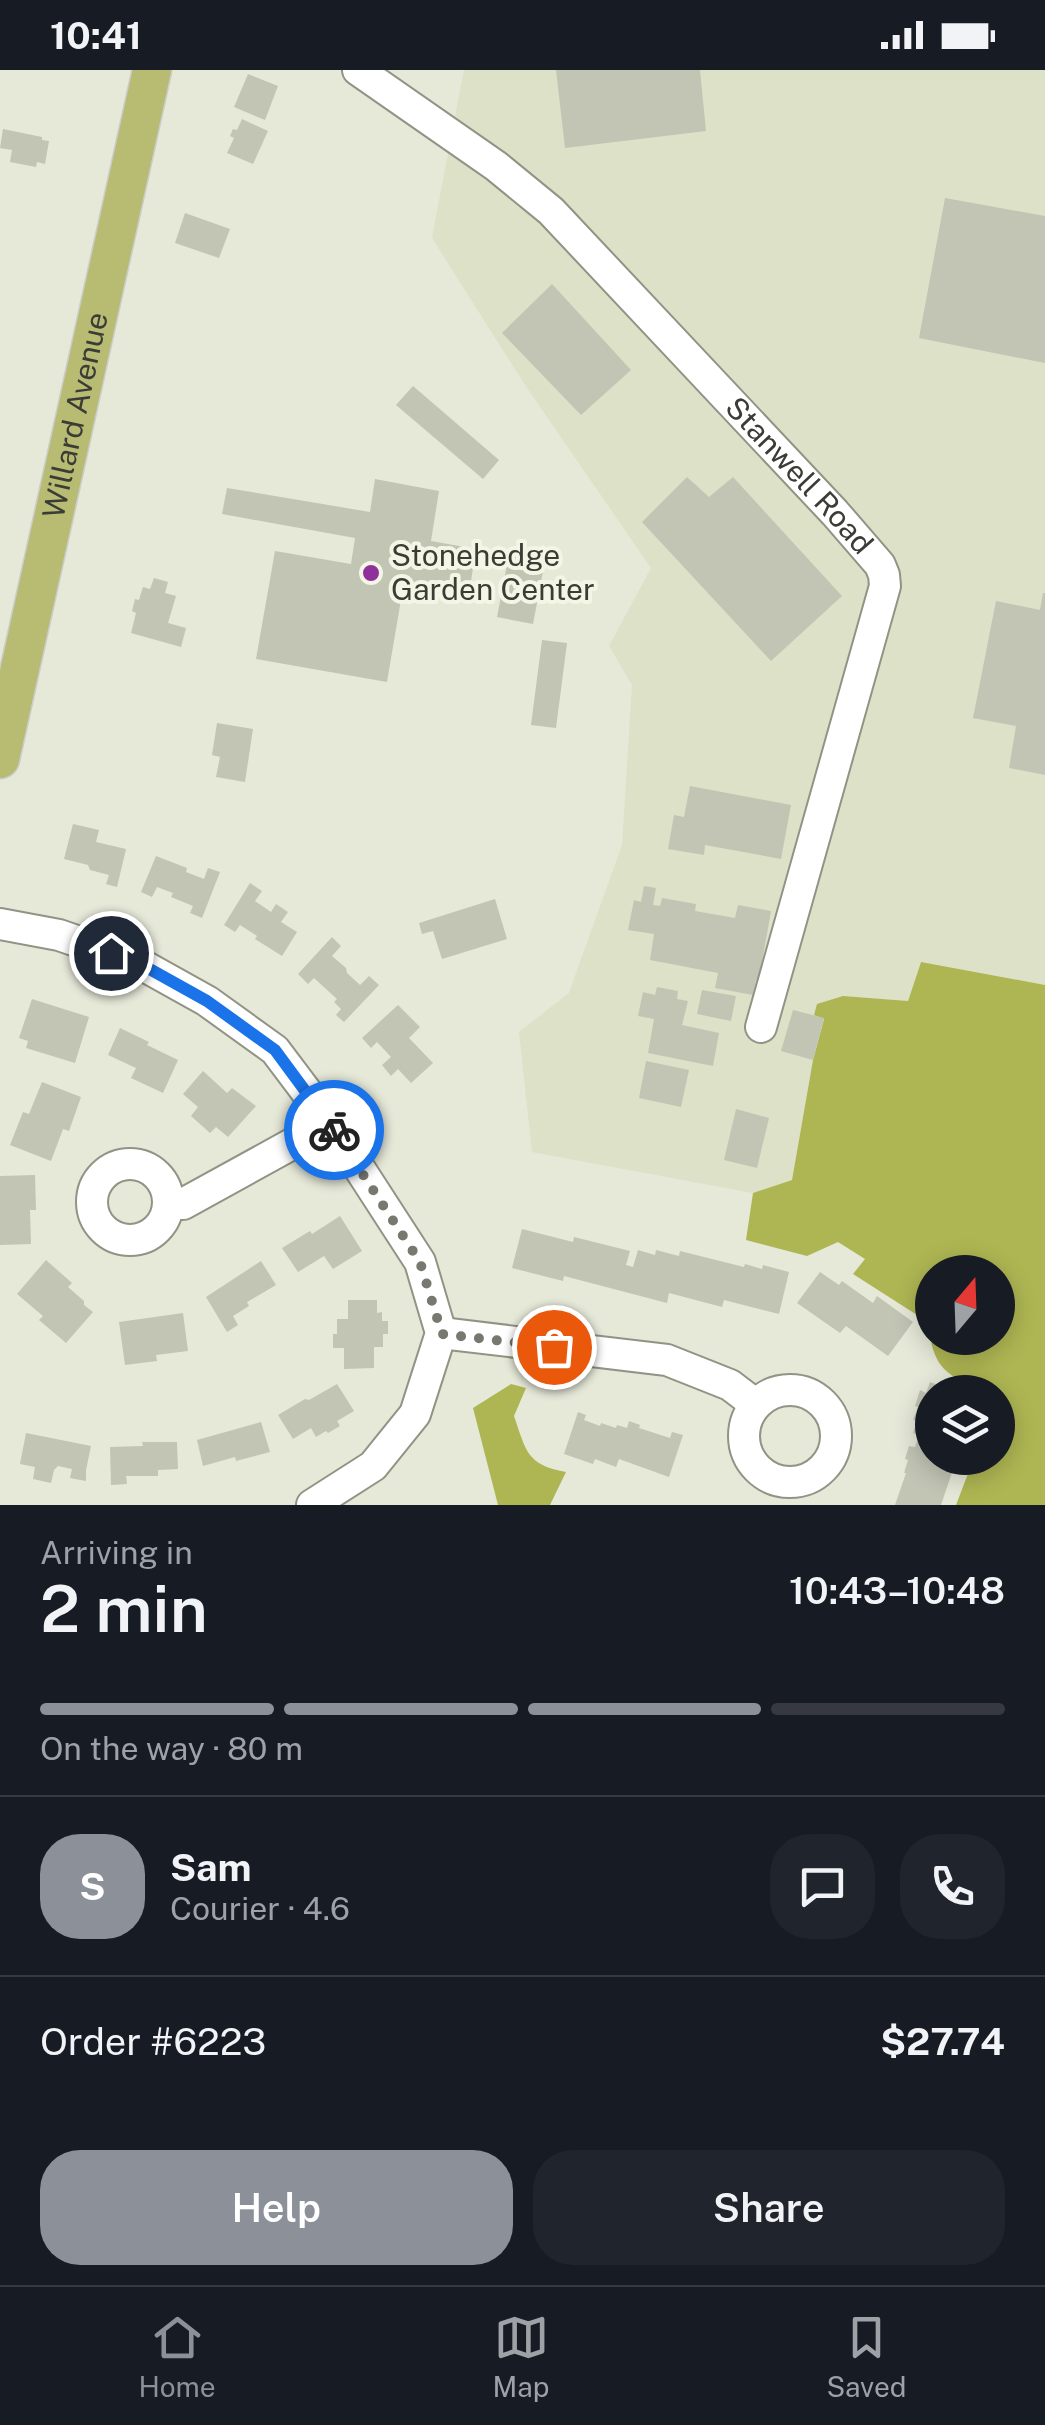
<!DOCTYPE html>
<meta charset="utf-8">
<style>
body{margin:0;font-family:"Public Sans",sans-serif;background:#20242c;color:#f1f3f6;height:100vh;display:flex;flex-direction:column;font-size:38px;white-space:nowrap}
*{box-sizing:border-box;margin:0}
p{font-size:32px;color:#9ea1a6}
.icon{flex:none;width:55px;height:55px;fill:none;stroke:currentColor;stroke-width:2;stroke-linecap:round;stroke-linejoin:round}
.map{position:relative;height:1435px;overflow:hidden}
.details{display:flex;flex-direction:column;background:#171b24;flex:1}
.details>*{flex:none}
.needle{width:65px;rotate:19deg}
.controls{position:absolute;left:915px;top:1185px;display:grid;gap:20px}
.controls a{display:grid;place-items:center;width:100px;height:100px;border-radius:50%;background:#171b24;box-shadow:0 5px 25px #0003;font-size:50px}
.pin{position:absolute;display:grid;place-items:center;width:85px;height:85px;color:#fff;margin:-42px;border:5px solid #fff;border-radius:50%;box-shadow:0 2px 10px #0007}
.courier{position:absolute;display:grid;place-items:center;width:100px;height:100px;margin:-50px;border:8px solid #1a73e8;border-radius:50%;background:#fff;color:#222;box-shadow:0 2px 12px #0007}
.overview em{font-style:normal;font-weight:600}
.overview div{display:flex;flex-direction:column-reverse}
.overview{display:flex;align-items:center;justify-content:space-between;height:170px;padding:0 40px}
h1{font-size:65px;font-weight:600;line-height:75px}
.bar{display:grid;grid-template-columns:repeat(4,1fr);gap:15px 10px;align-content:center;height:120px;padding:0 40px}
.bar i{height:12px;border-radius:8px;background:#363941}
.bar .active{background:#8c9099}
.bar p{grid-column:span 4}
.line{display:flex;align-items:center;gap:25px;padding:0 40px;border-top:2px solid #363941}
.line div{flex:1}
.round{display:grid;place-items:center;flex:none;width:105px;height:105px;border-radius:40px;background:#20242c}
.primary-button{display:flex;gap:20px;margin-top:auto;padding:20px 40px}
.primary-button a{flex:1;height:115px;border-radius:40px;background:#8c9099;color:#fff;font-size:40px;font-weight:600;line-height:115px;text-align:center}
.primary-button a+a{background:#20242c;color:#f1f3f6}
.status{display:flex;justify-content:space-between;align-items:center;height:70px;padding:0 50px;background:#171b24;direction:ltr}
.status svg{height:28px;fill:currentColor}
.menu{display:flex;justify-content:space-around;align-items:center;height:140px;border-top:2px solid #363941;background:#171b24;font-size:28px;color:#9ea1a6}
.menu a{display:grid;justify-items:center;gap:5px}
.menu .active{color:#8c9099}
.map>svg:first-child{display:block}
.built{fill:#dde1c8}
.forest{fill:#aeb653;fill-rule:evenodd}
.building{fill:#c2c5b4}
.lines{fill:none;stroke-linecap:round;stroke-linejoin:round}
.minor-casing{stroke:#919384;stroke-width:34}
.major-casing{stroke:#cccccb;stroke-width:41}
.minor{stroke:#fff;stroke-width:30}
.major{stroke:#b8bc73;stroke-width:38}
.done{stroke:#77786f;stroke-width:10;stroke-dasharray:0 18}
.route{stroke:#1a73e8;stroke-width:12}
.poi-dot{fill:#8f319a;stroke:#f3f6e5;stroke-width:4}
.labels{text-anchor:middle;stroke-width:8;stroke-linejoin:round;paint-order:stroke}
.street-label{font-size:30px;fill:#3b3c36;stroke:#f3f6e5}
.poi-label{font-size:30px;fill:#3b3c36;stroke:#f3f6e5;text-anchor:start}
</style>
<div class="status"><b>10:41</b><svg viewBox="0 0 49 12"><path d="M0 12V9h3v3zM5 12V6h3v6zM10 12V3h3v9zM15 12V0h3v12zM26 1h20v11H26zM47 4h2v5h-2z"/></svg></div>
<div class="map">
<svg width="1045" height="1435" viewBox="0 0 1045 1435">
<rect width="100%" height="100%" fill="#e6e8d8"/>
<path class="built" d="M464 0H1045V915L921 892 908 931 843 926 824 948 813 990 792 1110 753 1123 532 1082 519 962 569 923 622 775 632 615 609 576 651 498 527 318 432 168Z"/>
<g class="forest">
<path d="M921 892 1045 915V1435H956L974 1388H998V1322H973V1315C938 1304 932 1286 928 1252L853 1204 865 1189 838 1172 807 1186 746 1170 753 1123 792 1110 813 990 824 949 814 945 817 934 843 926 908 931ZM932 1202H998V1268H932Z"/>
<path d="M511 1314 526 1318 514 1346C526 1380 526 1395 566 1402L550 1435H498L473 1338Z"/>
</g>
<g class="building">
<path d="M556 0H700L706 61 565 78Z"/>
<path d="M248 4 278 16 265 50 234 37Z"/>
<path d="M242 49 268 61 253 94 227 83 234 68 230 66 233 59 237 60Z"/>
<path d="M3 59 42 67V70L49 71 45 94 37 92 36 97 10 92 12 80 0 78Z"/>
<path d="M945 128 1045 146V293L919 268Z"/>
<path d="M185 143 230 159 219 188 175 173Z"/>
<path d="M552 214 631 300 581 345 502 263Z"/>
<path d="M413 316 499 390 483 409 396 335Z"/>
<path d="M687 407 709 427 733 407 842 526 771 591 642 452Z"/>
<path d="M375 409 439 421 431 471 476 479 469 524 404 512 387 612 256 589 275 481 351 494 355 468 222 444 227 418 370 442Z"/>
<path d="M509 484 545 491 533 554 497 547Z"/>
<path d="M154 508 168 512 165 523 176 526 168 553 186 558 181 577 131 563 136 543 132 541 135 529 139 530 143 517 150 519Z"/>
<path d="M1043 523H1045V705L1009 698 1016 656 973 648 996 531 1040 540Z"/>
<path d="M542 570 567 573 556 658 531 655Z"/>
<path d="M217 653 253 659 245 712 216 707 220 687 212 685Z"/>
<path d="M690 716 791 735 781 789 705 775 704 785 668 779 674 745 684 747Z"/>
<path d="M73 754 99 760 96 772 126 779 117 817 106 814 109 805 90 800 88 795 64 789Z"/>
<path d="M156 786 187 798 186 802 204 809 208 798 220 802 202 848 190 843 193 836 171 827 173 823 157 817 152 827 141 822Z"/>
<path d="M250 813 262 821 255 831 271 842 276 834 288 842 281 852 297 862 282 886 255 869 257 866 240 855 235 862 224 855Z"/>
<path d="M644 816 656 818 653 835 660 836 662 828 696 834 695 841 735 848 738 835 771 841 759 909 756 910 753 925 715 918 718 903 650 890 654 864 628 860 634 830 641 832Z"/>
<path d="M495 829 507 869 442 889 433 861 422 864 419 853Z"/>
<path d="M332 867 341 876 332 886 346 898 347 903 360 915 369 906 379 915 344 952 336 945 341 939 334 932 337 929 314 908 308 914 298 904Z"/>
<path d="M657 917 678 921 677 929 688 931 682 955 719 963 713 996 648 983 654 949 638 946 643 922 655 925Z"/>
<path d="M702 920 736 926 731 951 697 944Z"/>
<path d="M32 929 89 947 75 993 26 978 28 971 19 968Z"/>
<path d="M398 935 420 957 409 968 433 993 411 1013 398 999 391 1006 382 995 391 987 377 972 371 978 362 968Z"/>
<path d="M793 940 824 948 813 990 781 981Z"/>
<path d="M120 958 149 972 147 975 178 990 163 1023 131 1008 136 998 108 985Z"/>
<path d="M646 991 689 1000 681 1037 639 1028Z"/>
<path d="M203 1001 227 1023 232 1018 256 1036 228 1067 216 1057 210 1063 191 1046 198 1037 183 1024Z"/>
<path d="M42 1012 81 1027 69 1061 63 1059 51 1091 10 1075 23 1042 29 1044Z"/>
<path d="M736 1039 769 1048 757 1098 724 1090Z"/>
<path d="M35 1105 36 1140H30L31 1174 0 1175V1106Z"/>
<path d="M340 1146 362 1181 333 1199 324 1186 298 1202 282 1178 310 1161 312 1164Z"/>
<path d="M522 1159 573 1172 574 1167 630 1181 626 1195 633 1197 638 1180 655 1185 656 1180 679 1186 680 1181 744 1197 745 1194 762 1199 763 1195 789 1202 779 1244 724 1230 722 1237 669 1223 667 1233 564 1206 563 1211 512 1198Z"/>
<path d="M46 1190 72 1213 68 1217 84 1231V1235L93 1242 66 1273 39 1250 43 1246 17 1224Z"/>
<path d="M261 1191 276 1215 247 1232 249 1236 233 1246 238 1255 227 1262 206 1227Z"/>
<path d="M820 1202 839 1215 842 1211 873 1233 877 1226 913 1252 888 1286 846 1256 840 1263 797 1233Z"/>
<path d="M348 1230H377V1243L382 1242V1251H388V1264H383V1277H374V1298L344 1299V1278H333V1264H337V1249H348Z"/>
<path d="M183 1243 188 1281 156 1285 157 1291 125 1295 119 1252Z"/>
<path d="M930 1312 958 1322H932V1388H957L941 1435H895L906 1403H904L908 1390 905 1389 909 1376 915 1377 919 1365 913 1363 917 1351 913 1350 918 1337 915 1336 920 1320 926 1323Z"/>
<path d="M337 1314 354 1341 337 1351 340 1356 328 1363 326 1361 316 1367 311 1358 293 1369 278 1345 305 1329 309 1330Z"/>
<path d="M578 1342 586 1345 584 1350 600 1356 601 1353 616 1358 617 1355 627 1358 629 1351 640 1355 639 1358 670 1368 672 1362 683 1365 669 1407 619 1389 616 1397 595 1389 593 1394 564 1384Z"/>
<path d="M261 1352 270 1382 236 1391 235 1387 203 1396 197 1370Z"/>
<path d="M26 1363 91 1376 86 1400V1411L70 1408 72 1399 58 1396 54 1400 51 1413 33 1409 35 1397 20 1394Z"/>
<path d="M142 1372H177L178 1399 158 1400V1406H126L127 1414 111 1415 110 1377 143 1376Z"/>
</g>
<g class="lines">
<defs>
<g id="minor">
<path id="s1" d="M358 0 496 96 551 141 835 443 880 495 884 505 885 516 761 957"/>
<path d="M0 854 59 865 137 892 207 931 275 980 330 1053 420 1192 441 1263 415 1344 373 1396 312 1435"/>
<circle cx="130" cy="1132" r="38"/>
<path d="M168 1134H183L330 1053"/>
<path d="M441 1263 667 1290 730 1315 755 1334"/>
<circle cx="790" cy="1366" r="46"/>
</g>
<g id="major">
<path id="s2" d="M0 689 152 0"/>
</g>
</defs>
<use href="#minor" class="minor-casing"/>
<use href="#major" class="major-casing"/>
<use href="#minor" class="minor"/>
<use href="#major" class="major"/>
</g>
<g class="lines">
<path class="done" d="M334 1060 420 1192 442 1264 554 1277"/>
<path class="route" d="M111 883 137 892 207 931 275 980 334 1060"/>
</g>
<circle class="poi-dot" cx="371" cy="503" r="10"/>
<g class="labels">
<g class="street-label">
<text dy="10" stroke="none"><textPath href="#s2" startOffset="352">Willard Avenue</textPath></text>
<text dy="10" stroke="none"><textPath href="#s1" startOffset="602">Stanwell Road</textPath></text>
</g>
<g class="poi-label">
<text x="391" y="496">Stonehedge<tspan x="391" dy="34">Garden Center</tspan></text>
</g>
</g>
</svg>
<div class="controls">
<a><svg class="needle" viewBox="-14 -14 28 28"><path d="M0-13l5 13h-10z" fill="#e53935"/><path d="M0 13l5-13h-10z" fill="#9ea1a6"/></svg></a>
<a><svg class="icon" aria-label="layers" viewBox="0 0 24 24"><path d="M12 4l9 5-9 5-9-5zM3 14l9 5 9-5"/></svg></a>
</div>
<div class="pin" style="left:554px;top:1277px;background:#ea580c"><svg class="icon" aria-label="bag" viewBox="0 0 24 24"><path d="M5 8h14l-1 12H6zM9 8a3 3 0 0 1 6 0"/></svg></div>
<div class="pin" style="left:111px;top:883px;background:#1f2937"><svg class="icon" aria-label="home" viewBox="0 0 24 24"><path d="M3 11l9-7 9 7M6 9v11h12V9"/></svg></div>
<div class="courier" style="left:334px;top:1060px"><svg class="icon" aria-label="bike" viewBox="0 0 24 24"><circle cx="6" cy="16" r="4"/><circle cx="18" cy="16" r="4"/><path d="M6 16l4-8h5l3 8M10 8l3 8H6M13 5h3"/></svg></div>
</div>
<section class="details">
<div class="overview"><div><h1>2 min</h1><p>Arriving in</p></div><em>10:43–10:48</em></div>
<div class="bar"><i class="active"></i><i class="active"></i><i class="active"></i><i></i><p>On the way · 80 m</p></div>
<div class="line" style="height:180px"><b class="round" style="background:#8c9099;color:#fff">S</b><div><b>Sam</b><p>Courier · 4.6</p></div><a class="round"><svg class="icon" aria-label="chat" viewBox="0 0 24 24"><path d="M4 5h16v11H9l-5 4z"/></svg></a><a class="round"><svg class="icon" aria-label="phone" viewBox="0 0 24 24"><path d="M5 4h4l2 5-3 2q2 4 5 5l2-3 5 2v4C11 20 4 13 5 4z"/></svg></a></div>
<div class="line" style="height:130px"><div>Order #6223</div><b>$27.74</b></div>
<div class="primary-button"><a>Help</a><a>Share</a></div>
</section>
<nav class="menu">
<a class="active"><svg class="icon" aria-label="home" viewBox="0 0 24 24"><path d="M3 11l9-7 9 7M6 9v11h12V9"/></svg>Home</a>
<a><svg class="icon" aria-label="map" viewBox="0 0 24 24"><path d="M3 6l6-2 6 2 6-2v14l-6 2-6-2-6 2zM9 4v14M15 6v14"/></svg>Map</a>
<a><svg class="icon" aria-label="saved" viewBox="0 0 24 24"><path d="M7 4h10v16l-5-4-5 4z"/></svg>Saved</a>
</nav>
